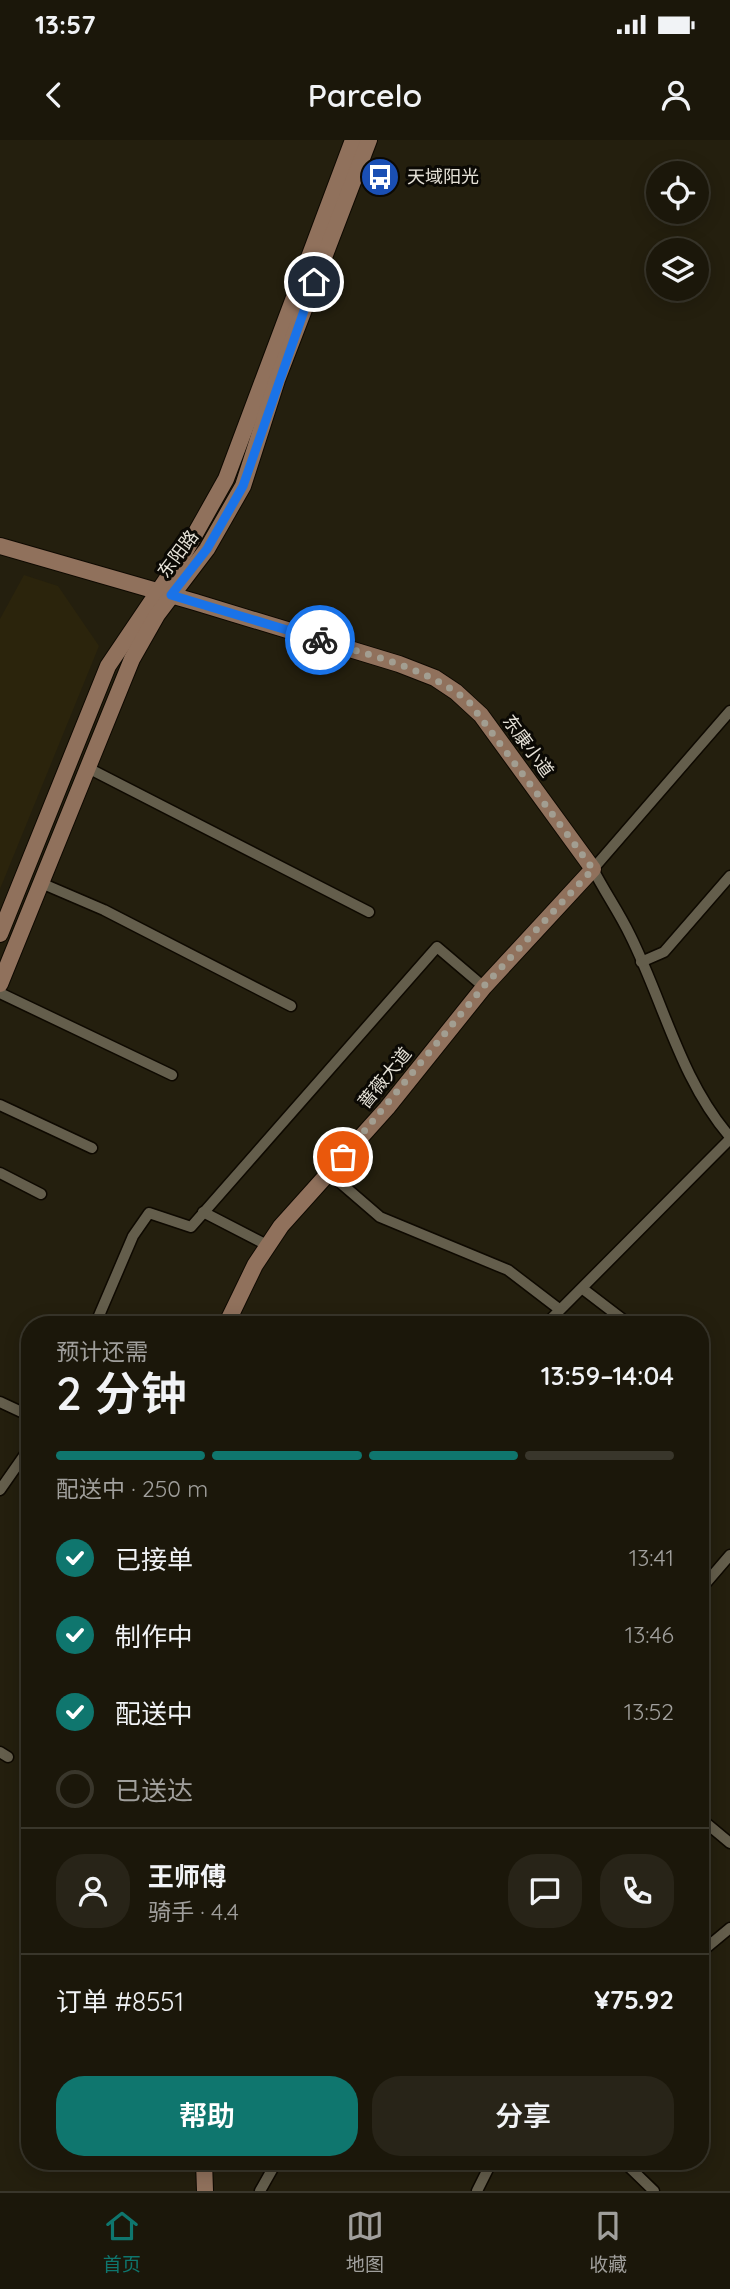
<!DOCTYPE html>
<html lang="zh">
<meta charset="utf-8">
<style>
body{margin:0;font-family:Quicksand,"Noto Sans SC",sans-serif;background:#282418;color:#f1f3f6;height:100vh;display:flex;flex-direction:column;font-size:26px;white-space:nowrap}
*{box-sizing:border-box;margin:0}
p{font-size:23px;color:#a09f9c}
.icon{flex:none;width:38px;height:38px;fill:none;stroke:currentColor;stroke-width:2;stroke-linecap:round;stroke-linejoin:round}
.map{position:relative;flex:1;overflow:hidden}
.side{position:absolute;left:21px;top:1176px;width:688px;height:854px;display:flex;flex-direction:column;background:#1b170a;border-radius:28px;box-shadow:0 4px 18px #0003,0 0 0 2px #39362b}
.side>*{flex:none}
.controls{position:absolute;left:646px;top:21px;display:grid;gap:14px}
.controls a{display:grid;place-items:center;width:63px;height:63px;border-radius:50%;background:#1b170a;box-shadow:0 4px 18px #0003,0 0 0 2px #39362b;font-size:35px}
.pin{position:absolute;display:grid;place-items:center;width:60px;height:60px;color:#fff;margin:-30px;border:4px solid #fff;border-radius:50%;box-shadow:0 2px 7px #0007}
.courier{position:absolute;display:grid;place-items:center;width:70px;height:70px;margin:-35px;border:5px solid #1a73e8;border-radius:50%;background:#fff;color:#222;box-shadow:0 2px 9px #0007}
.head em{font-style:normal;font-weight:600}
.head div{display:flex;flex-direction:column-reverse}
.head{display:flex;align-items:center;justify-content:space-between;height:119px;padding:0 35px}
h1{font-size:46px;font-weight:600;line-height:52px}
.bar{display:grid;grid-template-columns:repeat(4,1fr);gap:10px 7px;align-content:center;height:84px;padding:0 35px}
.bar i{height:9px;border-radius:5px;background:#39362b}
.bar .current{background:#0f766e}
.bar p{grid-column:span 4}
.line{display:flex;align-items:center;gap:18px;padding:0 35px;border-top:2px solid #39362b}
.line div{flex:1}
.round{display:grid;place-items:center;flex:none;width:74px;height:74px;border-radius:28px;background:#282418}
ol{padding:0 35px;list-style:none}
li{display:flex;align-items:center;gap:21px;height:77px}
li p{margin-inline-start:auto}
li .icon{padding:7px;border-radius:50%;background:#0f766e;color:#fff;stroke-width:4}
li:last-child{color:#a09f9c}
li i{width:38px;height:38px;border:4px solid #39362b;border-radius:50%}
.button{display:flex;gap:14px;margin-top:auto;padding:14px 35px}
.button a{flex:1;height:80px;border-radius:28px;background:#0f766e;color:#fff;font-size:28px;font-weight:600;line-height:80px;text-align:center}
.button a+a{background:#282418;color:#f1f3f6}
.status{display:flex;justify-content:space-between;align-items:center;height:49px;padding:0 35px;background:#1b170a;direction:ltr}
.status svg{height:19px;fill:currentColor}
header{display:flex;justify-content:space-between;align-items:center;height:91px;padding:0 35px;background:#1b170a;font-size:32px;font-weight:600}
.dock{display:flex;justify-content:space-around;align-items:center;height:98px;border-top:2px solid #39362b;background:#1b170a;font-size:19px;color:#a09f9c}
.dock a{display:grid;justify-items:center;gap:4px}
.dock .current{color:#0f766e}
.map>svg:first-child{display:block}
.built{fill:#2b240c}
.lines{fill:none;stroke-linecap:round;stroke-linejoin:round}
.street-casing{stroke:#0e0900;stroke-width:13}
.secondary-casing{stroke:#0e0900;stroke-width:18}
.street{stroke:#645e4c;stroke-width:10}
.secondary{stroke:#90715c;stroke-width:16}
.done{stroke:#a29e91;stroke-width:7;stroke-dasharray:0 12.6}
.route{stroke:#1a73e8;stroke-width:9}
.labels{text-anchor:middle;stroke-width:6;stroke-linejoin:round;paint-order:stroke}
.poi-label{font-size:18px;fill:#e6e2d8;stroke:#0b0904;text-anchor:start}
.street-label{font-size:18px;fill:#e6e2d8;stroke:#0b0904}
</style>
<div class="status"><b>13:57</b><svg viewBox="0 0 49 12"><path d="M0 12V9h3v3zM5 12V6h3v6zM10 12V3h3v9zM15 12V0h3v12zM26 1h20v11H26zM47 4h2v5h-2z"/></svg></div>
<header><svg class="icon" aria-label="back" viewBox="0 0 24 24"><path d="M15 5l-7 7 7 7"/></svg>Parcelo<svg class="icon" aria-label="person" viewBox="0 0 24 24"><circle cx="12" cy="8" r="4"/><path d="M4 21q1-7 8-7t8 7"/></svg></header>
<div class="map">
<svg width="730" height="2051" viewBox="0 0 730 2051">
<rect width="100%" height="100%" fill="#241f0e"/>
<path class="built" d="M24 435 58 446 99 506 0 749V479Z"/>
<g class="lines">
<defs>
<g id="street">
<path d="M730 571 593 729C604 751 619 772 630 795 664 863 680 939 730 997"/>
<path d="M88 628 369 772"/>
<path d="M41 743 104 770 291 866"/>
<path d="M641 822 664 812 730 736"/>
<path d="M0 853 172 935"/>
<path d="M0 965 92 1008"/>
<path d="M0 1033 41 1054"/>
<path d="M329 1033 380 1077 508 1130 559 1169"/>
<path d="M203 1072 267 1105"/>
<path d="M583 1149 630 1185"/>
<path d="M95 1185 133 1096 149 1073 191 1087 437 807 484 847"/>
<path d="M545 1185 730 999"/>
<path d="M0 1262 30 1276"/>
<path d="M0 1350 30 1307"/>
<path d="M700 1450 730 1415"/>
<path d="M0 1612 8 1617"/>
<path d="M700 1678 730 1703"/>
<path d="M700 1813 730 1788"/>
<path d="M623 2021 654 2051"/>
<path d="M260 2051 277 2021"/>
<path d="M477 2051 492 2021"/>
</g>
<g id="secondary">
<path d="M0 406 195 462 399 524 435 538 456 552 481 575 593 729 484 847 387 968 281 1086 255 1125 226 1185"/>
<path d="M0 794 108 526 185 412 226 339 353 0"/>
<path d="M0 844 132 519 157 475 207 409 243 346 277 240 369 0"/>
<path d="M204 2021 205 2051"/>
</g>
</defs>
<use href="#street" class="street-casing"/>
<use href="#secondary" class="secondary-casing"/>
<use href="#street" class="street"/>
<use href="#secondary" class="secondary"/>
</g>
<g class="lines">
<path class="done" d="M320 500C372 516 426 527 469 562L593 729 484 846 343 1017"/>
<path class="route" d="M314 142 243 346 207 409 171 455 320 500"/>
</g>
<defs>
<symbol id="bus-disc" viewBox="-11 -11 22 22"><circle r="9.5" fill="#1a4fb4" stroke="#0b0904"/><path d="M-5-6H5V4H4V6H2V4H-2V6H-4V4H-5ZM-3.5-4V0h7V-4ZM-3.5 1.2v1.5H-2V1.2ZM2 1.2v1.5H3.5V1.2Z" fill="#fff"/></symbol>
</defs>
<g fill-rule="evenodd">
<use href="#bus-disc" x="358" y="15" width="44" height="44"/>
</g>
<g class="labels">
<g class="poi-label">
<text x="407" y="43">天域阳光</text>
</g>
<g class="street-label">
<text transform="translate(178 414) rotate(-53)" y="6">东阳路</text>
<text transform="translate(528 606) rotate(54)" y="6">东康小道</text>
<text transform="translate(385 938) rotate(-51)" y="6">蔷薇大道</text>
</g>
</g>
</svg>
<div class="controls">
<a><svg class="icon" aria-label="locate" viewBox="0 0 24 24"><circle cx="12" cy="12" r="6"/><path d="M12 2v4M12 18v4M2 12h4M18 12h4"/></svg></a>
<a><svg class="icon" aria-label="layers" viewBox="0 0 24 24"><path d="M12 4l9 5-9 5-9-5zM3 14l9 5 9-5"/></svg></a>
</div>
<div class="pin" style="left:343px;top:1017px;background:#ea580c"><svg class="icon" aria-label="bag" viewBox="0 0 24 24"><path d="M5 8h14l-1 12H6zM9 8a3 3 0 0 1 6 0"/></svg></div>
<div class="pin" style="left:314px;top:142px;background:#1f2937"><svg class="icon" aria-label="home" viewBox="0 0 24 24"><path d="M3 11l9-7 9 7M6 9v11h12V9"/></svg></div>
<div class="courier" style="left:320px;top:500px"><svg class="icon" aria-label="bike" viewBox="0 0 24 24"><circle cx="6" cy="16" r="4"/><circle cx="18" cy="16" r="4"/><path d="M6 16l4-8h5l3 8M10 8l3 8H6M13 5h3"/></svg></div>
<section class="side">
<div class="head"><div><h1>2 分钟</h1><p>预计还需</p></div><em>13:59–14:04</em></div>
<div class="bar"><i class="current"></i><i class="current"></i><i class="current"></i><i></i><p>配送中 · 250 m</p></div>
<ol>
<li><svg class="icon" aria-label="check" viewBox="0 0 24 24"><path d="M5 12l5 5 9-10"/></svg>已接单<p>13:41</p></li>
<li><svg class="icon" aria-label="check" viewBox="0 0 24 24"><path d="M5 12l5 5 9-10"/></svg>制作中<p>13:46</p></li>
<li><svg class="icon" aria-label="check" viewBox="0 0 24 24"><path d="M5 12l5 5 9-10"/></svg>配送中<p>13:52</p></li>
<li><i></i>已送达</li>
</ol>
<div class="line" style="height:126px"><a class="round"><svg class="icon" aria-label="person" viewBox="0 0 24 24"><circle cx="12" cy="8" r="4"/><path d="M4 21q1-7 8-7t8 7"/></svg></a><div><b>王师傅</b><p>骑手 · 4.4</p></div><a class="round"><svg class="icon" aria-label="chat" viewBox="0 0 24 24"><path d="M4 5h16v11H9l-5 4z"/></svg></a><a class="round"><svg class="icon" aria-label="phone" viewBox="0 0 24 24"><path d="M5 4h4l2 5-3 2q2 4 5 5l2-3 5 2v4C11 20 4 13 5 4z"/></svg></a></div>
<div class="line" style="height:91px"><div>订单 #8551</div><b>¥75.92</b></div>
<div class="button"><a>帮助</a><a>分享</a></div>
</section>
</div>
<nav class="dock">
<a class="current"><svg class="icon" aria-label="home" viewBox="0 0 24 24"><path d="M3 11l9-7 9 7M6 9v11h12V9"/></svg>首页</a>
<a><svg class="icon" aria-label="map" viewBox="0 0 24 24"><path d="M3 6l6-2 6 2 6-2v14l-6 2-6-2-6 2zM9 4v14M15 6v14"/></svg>地图</a>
<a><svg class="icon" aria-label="saved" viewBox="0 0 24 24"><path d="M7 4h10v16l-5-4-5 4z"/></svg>收藏</a>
</nav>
